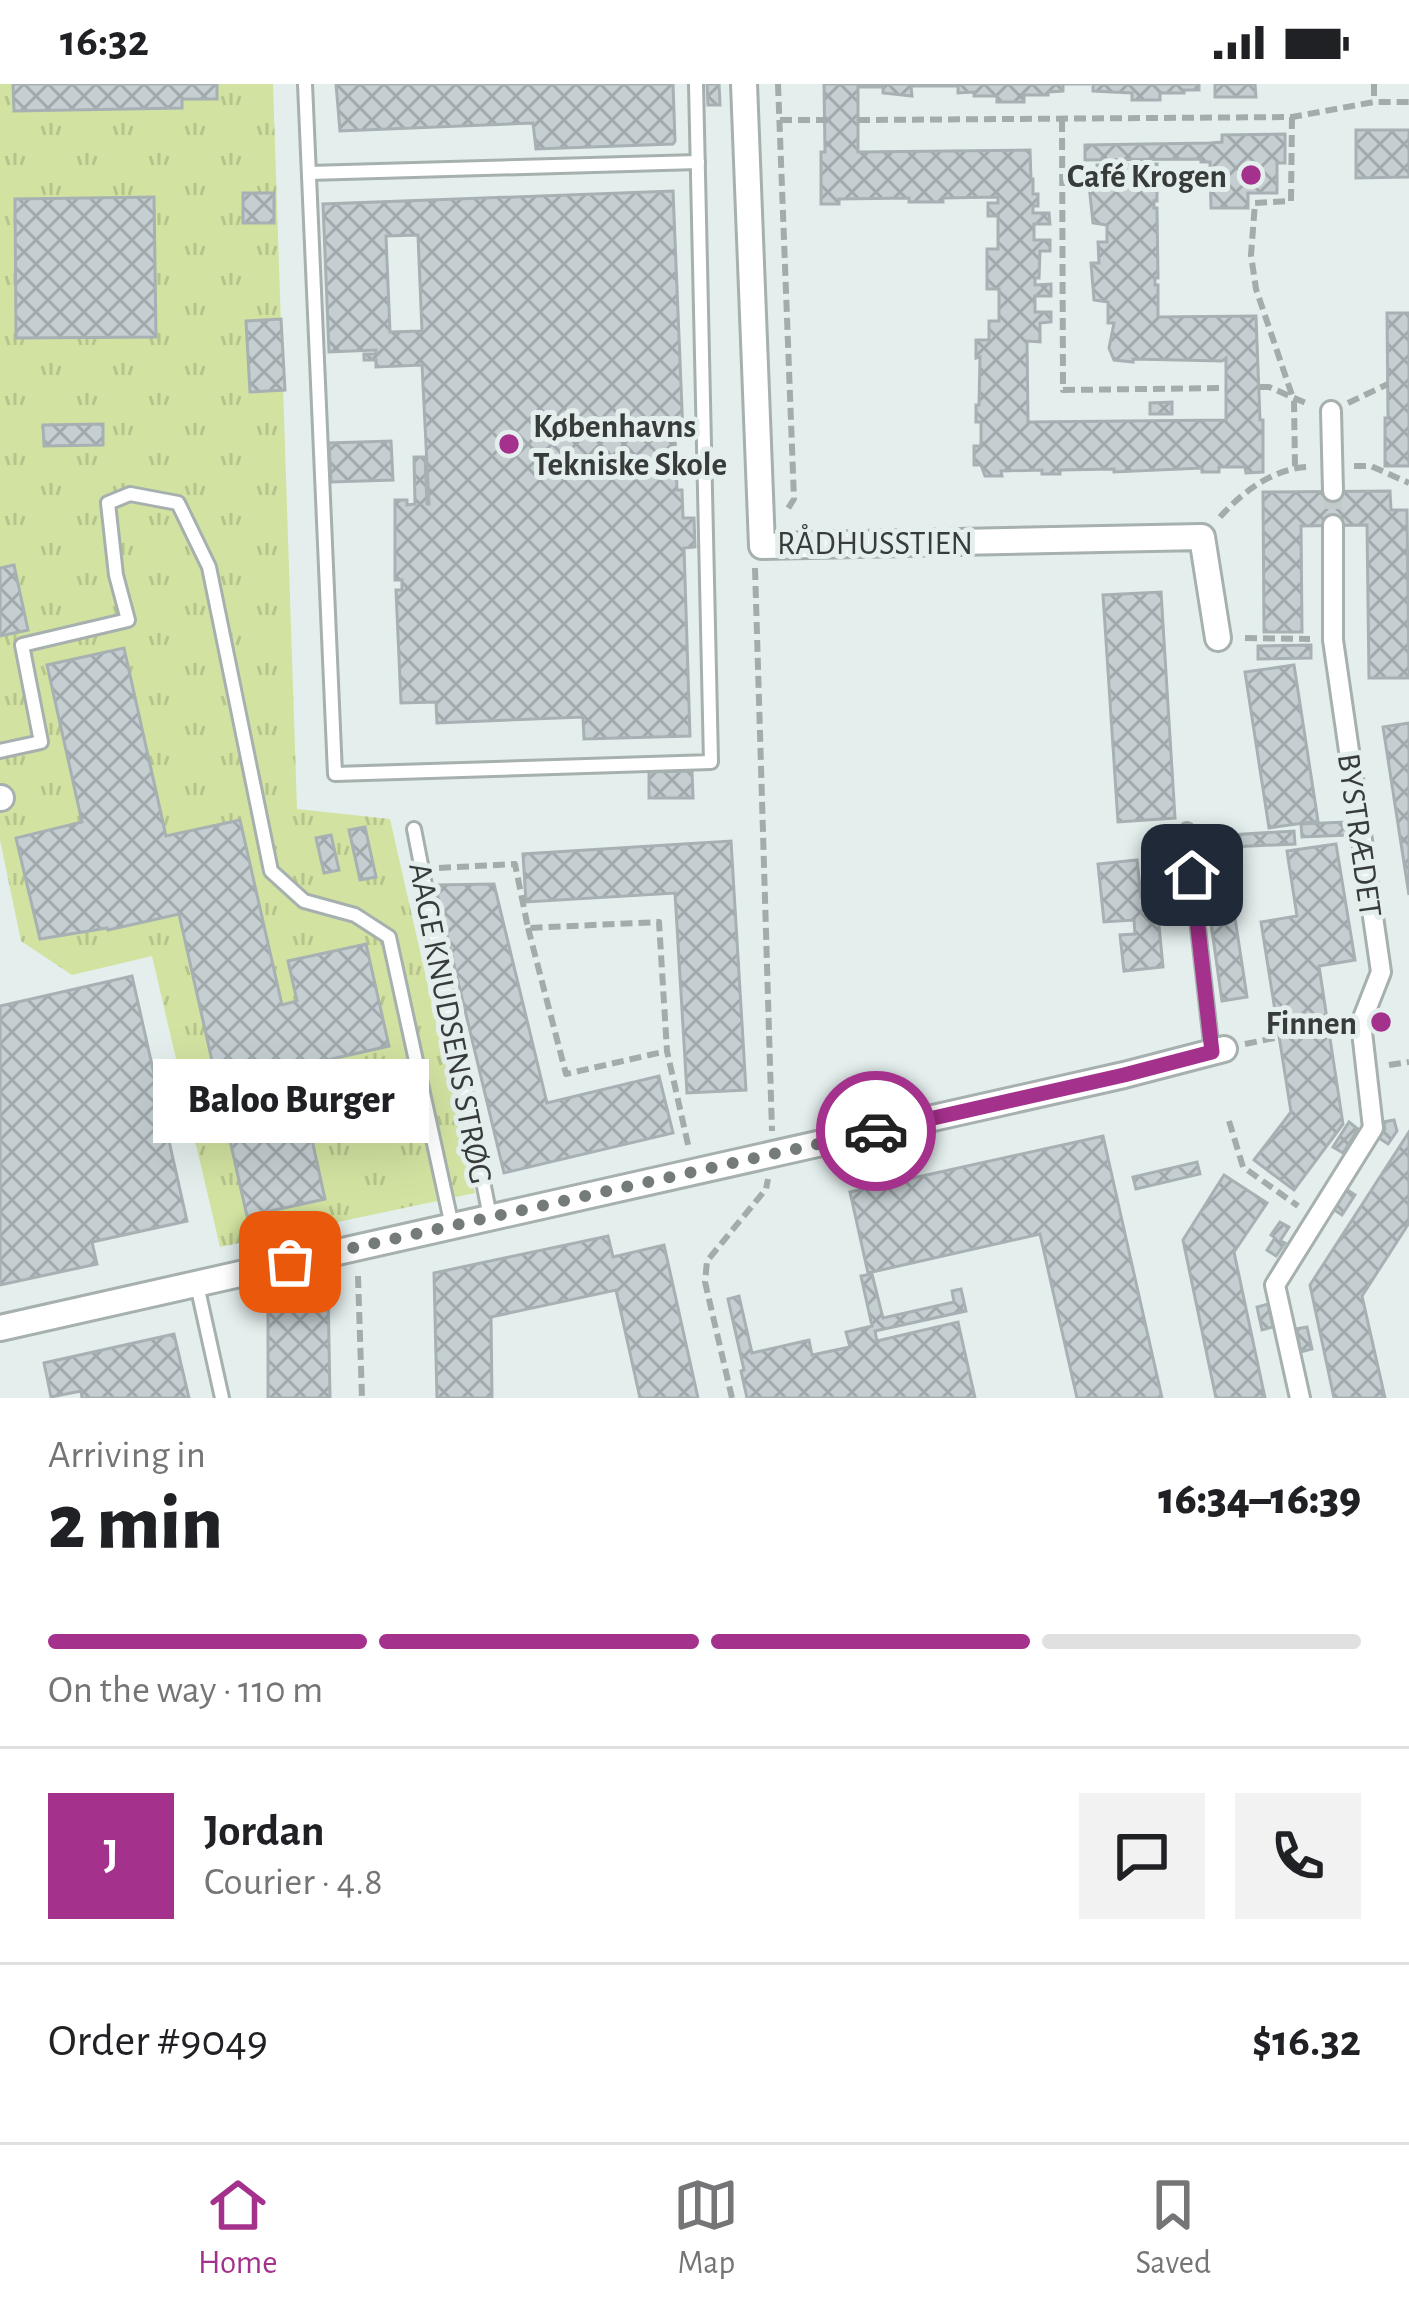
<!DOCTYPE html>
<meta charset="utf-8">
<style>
body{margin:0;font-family:"Alegreya Sans",sans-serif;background:#f2f2f2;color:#202124;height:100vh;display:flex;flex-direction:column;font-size:45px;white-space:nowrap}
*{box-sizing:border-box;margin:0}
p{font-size:39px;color:#757577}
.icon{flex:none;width:66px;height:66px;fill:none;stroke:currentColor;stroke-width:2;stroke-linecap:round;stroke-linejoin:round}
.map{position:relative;height:1314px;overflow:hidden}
.details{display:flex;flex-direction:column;background:#fff;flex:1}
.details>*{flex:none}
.pin{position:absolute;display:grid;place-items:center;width:102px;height:102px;color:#fff;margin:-51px;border-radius:24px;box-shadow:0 6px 18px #0006}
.courier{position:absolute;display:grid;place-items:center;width:120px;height:120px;margin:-60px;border:9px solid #a4318c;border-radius:50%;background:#fff;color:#222;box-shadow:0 3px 15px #0007}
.bubble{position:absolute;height:84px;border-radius:0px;background:#fff;box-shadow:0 12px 48px #0002;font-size:39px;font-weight:800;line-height:84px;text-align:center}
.headline em{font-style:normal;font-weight:800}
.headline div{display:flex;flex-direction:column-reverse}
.headline{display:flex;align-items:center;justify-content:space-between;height:204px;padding:0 48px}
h1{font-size:78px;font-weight:800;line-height:90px}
.bar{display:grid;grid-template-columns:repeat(4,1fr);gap:18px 12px;align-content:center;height:144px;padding:0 48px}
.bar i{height:15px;border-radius:9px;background:#e0e0e0}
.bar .on{background:#a4318c}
.bar p{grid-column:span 4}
.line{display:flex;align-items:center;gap:30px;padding:0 48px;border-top:3px solid #e0e0e0}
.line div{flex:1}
.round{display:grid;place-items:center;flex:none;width:126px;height:126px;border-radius:0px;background:#f2f2f2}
.status{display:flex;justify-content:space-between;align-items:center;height:84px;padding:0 60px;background:#fff;direction:ltr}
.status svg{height:33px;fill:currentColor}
.dock{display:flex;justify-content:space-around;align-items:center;height:168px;border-top:3px solid #e0e0e0;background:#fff;font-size:33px;color:#757577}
.dock a{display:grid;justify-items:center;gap:6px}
.dock .on{color:#a4318c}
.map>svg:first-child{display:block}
.grass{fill:url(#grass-tufts)}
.building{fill:url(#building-cross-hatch);stroke:#a7b1b3;stroke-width:3;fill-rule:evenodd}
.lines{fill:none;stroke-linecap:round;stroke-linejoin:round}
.pedestrian-tunnel{stroke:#c1cbc9;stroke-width:18;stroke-dasharray:18 9;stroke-linecap:butt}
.service-casing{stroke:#a6b0ae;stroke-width:18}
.pedestrian-casing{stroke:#a6b0ae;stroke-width:24}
.minor-casing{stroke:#a6b0ae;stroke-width:30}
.path{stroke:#a3acab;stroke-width:6;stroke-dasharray:12 6;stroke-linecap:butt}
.service{stroke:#fff;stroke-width:12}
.pedestrian{stroke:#fff;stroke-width:18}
.minor{stroke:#fff;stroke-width:24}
.done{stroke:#747b79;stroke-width:12;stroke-dasharray:0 21.6}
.route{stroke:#a4318c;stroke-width:15}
.poi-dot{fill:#a4318c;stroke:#e4efed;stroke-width:4.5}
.labels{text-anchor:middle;stroke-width:10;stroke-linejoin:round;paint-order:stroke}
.poi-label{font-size:33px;font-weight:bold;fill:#373c3b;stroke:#e4efed;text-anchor:end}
.street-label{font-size:33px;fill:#373c3b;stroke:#e4efed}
</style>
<div class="status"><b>16:32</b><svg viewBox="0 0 49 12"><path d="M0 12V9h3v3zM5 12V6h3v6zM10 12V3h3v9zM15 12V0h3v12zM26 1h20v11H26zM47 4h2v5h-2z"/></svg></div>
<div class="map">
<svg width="1409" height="1314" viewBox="0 0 1409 1314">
<defs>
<pattern id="grass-tufts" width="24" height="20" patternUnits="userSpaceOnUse" patternTransform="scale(3)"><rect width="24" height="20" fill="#d2e3a1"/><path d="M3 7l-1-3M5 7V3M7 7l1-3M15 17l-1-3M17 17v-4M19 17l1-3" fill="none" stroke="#b5c48c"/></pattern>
<pattern id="building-cross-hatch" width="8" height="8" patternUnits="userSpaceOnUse" patternTransform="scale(3)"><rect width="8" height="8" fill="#c5cfd2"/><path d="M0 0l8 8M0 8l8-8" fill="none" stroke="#a1a9ac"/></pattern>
</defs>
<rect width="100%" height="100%" fill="#e4efed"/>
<path class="grass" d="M0 0H273L297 725 390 735 475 1109 220 1163 152 872 72 891 21 857 0 756Z"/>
<g class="building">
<path d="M13 0H217V15H182V24L14 27Z"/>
<path d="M336 0H673L675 57 673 60 536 65 533 39 340 47Z"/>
<path d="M707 0H719L720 21H708Z"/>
<path d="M824 0H1091H1063V7L1048 8V11H1024V18H997V12H974V8L958 9V2H911L912 12 883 9V3H858V68L1030 66 1031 95H1033V110H1038V122H1033V129H1049L1050 140H1034V156H1050V167H1040L1039 194H1035V201L1051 200V212H1035V228H1051V238L1040 239V258L1027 257 1028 338 1226 336V274L1222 277 1133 275V278L1114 276 1109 264 1114 239H1108V218L1094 216 1091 179H1099L1098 158H1107V141L1093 139 1089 101H1097V81L1157 80V117H1154V124H1157L1158 194H1155V201H1158V233L1256 232 1260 336H1263V388L1246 389 1245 383H1219V388H1202V384L1114 388V385L1060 386V390H1042V386L1001 387 1002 392H985L981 381H974V362H981V338H976V321H979L980 273 976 274V256H989V237H999V205H987V165H998V132H988V119H998V113L943 114V118H909V114L839 115V120H821V68H825Z"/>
<path d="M1093 0H1199V6H1184V9H1160V16H1132V9L1093 7Z"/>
<path d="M1215 0H1255L1256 13H1215Z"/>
<path d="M1356 46H1409V93L1356 94Z"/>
<path d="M1285 50V79H1277V109H1248V124H1211L1210 78H1201V75L1085 76V61L1210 59 1222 58V51Z"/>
<path d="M673 107 683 350H675L677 406H682L683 434H694L695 463 684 464 690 652 584 655 583 633 437 639 436 618 401 619 396 506H402V496H395V416H407V421L415 420 414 373H425L427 420H429L422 281 376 283V276H364V270H376V266L329 268 323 120ZM418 151 422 247 390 248 386 152Z"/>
<rect x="243" y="109" width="31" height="30"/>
<path d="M154 113 156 253 16 254 15 115Z"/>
<path d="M1387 229H1409V382H1385V334H1388Z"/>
<path d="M281 235 285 306 250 308 246 237Z"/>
<path d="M1172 318V330H1150V319Z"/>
<path d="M103 340V361L44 362 43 341Z"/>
<path d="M391 357 393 396 331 398 329 359Z"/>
<path d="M1390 407 1391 426H1407L1409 594H1369L1367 441 1301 442 1302 548H1264L1263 408Z"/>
<path d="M14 481 28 546 0 552V484Z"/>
<path d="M1161 508 1175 734 1118 738 1103 511Z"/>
<path d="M1311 561V574L1258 575V562Z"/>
<path d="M124 564 166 752 240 736 282 921 297 917 288 877 366 860 389 962 296 983 325 1115 247 1132 179 830 108 846 107 844 40 855 16 754 82 738 47 581Z"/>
<path d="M1294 581 1318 737 1269 744 1245 588Z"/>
<path d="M1409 639V811L1383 643Z"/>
<path d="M692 687 693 714H649V688Z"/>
<path d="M1346 738 1347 751 1302 753 1301 740Z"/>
<path d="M365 743 376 793 360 796 349 746Z"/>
<path d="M1294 747 1295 760 1231 763 1230 751Z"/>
<path d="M331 751 339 786 324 789 316 754Z"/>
<path d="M731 757 746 1006 687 1009 675 809 526 818 523 770Z"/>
<path d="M1336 760 1355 876 1319 882 1343 1040 1294 1106 1254 1076 1291 1028 1261 838 1297 832 1287 767Z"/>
<path d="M1137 776 1141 813 1156 811 1163 883 1124 887 1120 851 1135 850 1134 836 1104 838 1098 780Z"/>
<path d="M1229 795 1247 913 1222 917 1206 804 1212 803 1211 797Z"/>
<path d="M494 800 547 1019 659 992 673 1049 504 1089 435 801Z"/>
<path d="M132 892 187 1137 92 1158 97 1180 0 1201V922Z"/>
<path d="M1394 1036 1397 1047 1388 1060 1379 1054 1385 1045 1383 1038Z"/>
<path d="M1349 1038 1358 1045 1343 1069 1333 1063Z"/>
<path d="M1409 1048V1139L1362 1212 1385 1314H1334L1310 1201Z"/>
<path d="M1103 1052 1162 1314H1077L1040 1150 868 1189 850 1108Z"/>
<path d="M1197 1078 1200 1090 1136 1105 1133 1093Z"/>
<path d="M1224 1091 1267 1119 1234 1168 1265 1314H1216L1183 1156Z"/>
<path d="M1346 1105 1355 1111 1342 1131 1333 1125Z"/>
<path d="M1280 1138 1289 1143 1280 1157 1285 1159 1276 1172 1267 1166 1275 1154 1271 1151Z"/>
<path d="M608 1152 613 1173 664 1161 698 1314H640L616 1206 491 1233 492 1314H437L434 1189Z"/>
<path d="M872 1190 883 1234 954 1218 952 1207 961 1205 966 1227 875 1247 877 1257 958 1238 975 1314H747L741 1287 744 1286 728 1215 739 1212 752 1269 809 1256 812 1271 850 1263 846 1248 872 1242 861 1192Z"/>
<path d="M328 1205 330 1314H268V1218Z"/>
<path d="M1268 1220 1273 1243 1262 1246 1257 1223Z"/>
<path d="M1307 1243 1312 1265 1301 1268 1296 1245Z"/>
<path d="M174 1250 189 1314H82L81 1307 51 1313 44 1279Z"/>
</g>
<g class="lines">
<path class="pedestrian-tunnel" d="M1333 407V441"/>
<defs>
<g id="service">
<path d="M305 0 335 690 711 678 696 0"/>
<path d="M309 89 698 78"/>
<path d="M0 667 41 658 22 561 128 536 116 491 108 419 130 410 178 419 209 483 271 787 304 817 355 831 389 853 452 1142"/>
<path d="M414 745 490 1133"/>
<path d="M1187 746 1212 968"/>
<path d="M197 1201 222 1314"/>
</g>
<g id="pedestrian">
<path d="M1331 327 1333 407"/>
<path d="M1300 1314 1275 1201 1373 1044 1361 939 1381 888 1333 556V441"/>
</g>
<g id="minor">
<path d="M744 0 762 462 1202 453 1218 554"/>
<path d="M0 714H1"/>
<path d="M0 1244 1124 991 1224 965"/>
</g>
</defs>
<use href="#service" class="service-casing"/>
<use href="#pedestrian" class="pedestrian-casing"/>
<use href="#minor" class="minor-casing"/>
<g class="path">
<path d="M778 0 794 415 787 426"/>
<path d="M1374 0V18"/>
<path d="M1292 33 1291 117 1255 119 1251 171 1256 205 1294 317 1295 383"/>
<path d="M780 36H825"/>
<path d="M858 36 1292 33 1374 18H1409"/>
<path d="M1062 36 1063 306 1226 304"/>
<path d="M1260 303H1269L1308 320"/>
<path d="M1348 319 1388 300"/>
<path d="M1354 382H1371L1409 399"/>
<path d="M1220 433C1243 407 1276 383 1310 383"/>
<path d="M755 484 772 1047"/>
<path d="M1245 554 1310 555"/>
<path d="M439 784 515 780 528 844 659 838 667 967 689 1065"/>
<path d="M528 844 566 990 667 967"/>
<path d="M1245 960 1279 953"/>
<path d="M1389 981 1409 978"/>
<path d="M1229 1037 1243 1083 1298 1122"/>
<path d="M358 1192 362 1314"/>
<path d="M732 1314 705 1198 707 1177 766 1105 768 1095"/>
</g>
<use href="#service" class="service"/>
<use href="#pedestrian" class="pedestrian"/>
<use href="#minor" class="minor"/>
</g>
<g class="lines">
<path class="done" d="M290 1178 876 1047"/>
<path class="route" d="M876 1047 1124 991 1212 968 1192 791"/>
</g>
<g class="poi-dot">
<circle cx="1251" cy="91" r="12"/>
<circle cx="509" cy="360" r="12"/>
<circle cx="1381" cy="938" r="12"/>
</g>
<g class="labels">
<g class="poi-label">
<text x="1227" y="103">Café Krogen</text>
<text x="533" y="353" text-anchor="start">Københavns<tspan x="533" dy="38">Tekniske Skole</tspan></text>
<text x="1357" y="950">Finnen</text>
</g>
<g class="street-label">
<text x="875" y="470">RÅDHUSSTIEN</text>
<text transform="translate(1361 751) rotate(82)" y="12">BYSTRÆDET</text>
<text transform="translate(452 939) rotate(79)" y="12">AAGE KNUDSENS STRØG</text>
</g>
</g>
</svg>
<div class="pin" style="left:290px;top:1178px;background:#ea580c"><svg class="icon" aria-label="bag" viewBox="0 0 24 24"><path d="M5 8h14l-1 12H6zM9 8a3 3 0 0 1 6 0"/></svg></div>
<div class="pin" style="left:1192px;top:791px;background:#1f2937"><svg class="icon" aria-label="home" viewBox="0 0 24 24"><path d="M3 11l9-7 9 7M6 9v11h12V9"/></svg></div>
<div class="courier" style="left:876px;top:1047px"><svg class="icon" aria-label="car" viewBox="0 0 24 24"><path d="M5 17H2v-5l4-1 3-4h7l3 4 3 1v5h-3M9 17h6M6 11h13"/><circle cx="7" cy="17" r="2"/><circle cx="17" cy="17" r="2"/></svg></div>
<div class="bubble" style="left:153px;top:975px;width:276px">Baloo Burger</div>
</div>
<section class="details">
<div class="headline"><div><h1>2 min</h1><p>Arriving in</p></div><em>16:34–16:39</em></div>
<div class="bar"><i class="on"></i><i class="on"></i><i class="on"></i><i></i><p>On the way · 110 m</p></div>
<div class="line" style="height:216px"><b class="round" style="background:#a4318c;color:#fff">J</b><div><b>Jordan</b><p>Courier · 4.8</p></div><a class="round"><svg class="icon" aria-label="chat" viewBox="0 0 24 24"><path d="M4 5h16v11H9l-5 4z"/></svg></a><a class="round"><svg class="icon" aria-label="phone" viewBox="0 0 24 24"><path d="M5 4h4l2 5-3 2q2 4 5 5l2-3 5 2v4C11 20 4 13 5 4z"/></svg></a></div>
<div class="line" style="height:156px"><div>Order #9049</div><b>$16.32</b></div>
</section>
<nav class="dock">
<a class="on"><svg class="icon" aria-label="home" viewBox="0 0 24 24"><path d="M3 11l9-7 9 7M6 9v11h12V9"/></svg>Home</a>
<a><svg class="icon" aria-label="map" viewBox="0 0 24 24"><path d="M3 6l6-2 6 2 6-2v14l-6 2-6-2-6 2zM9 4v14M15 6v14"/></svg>Map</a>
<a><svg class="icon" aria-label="saved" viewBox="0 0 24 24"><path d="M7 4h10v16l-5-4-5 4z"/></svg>Saved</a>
</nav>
